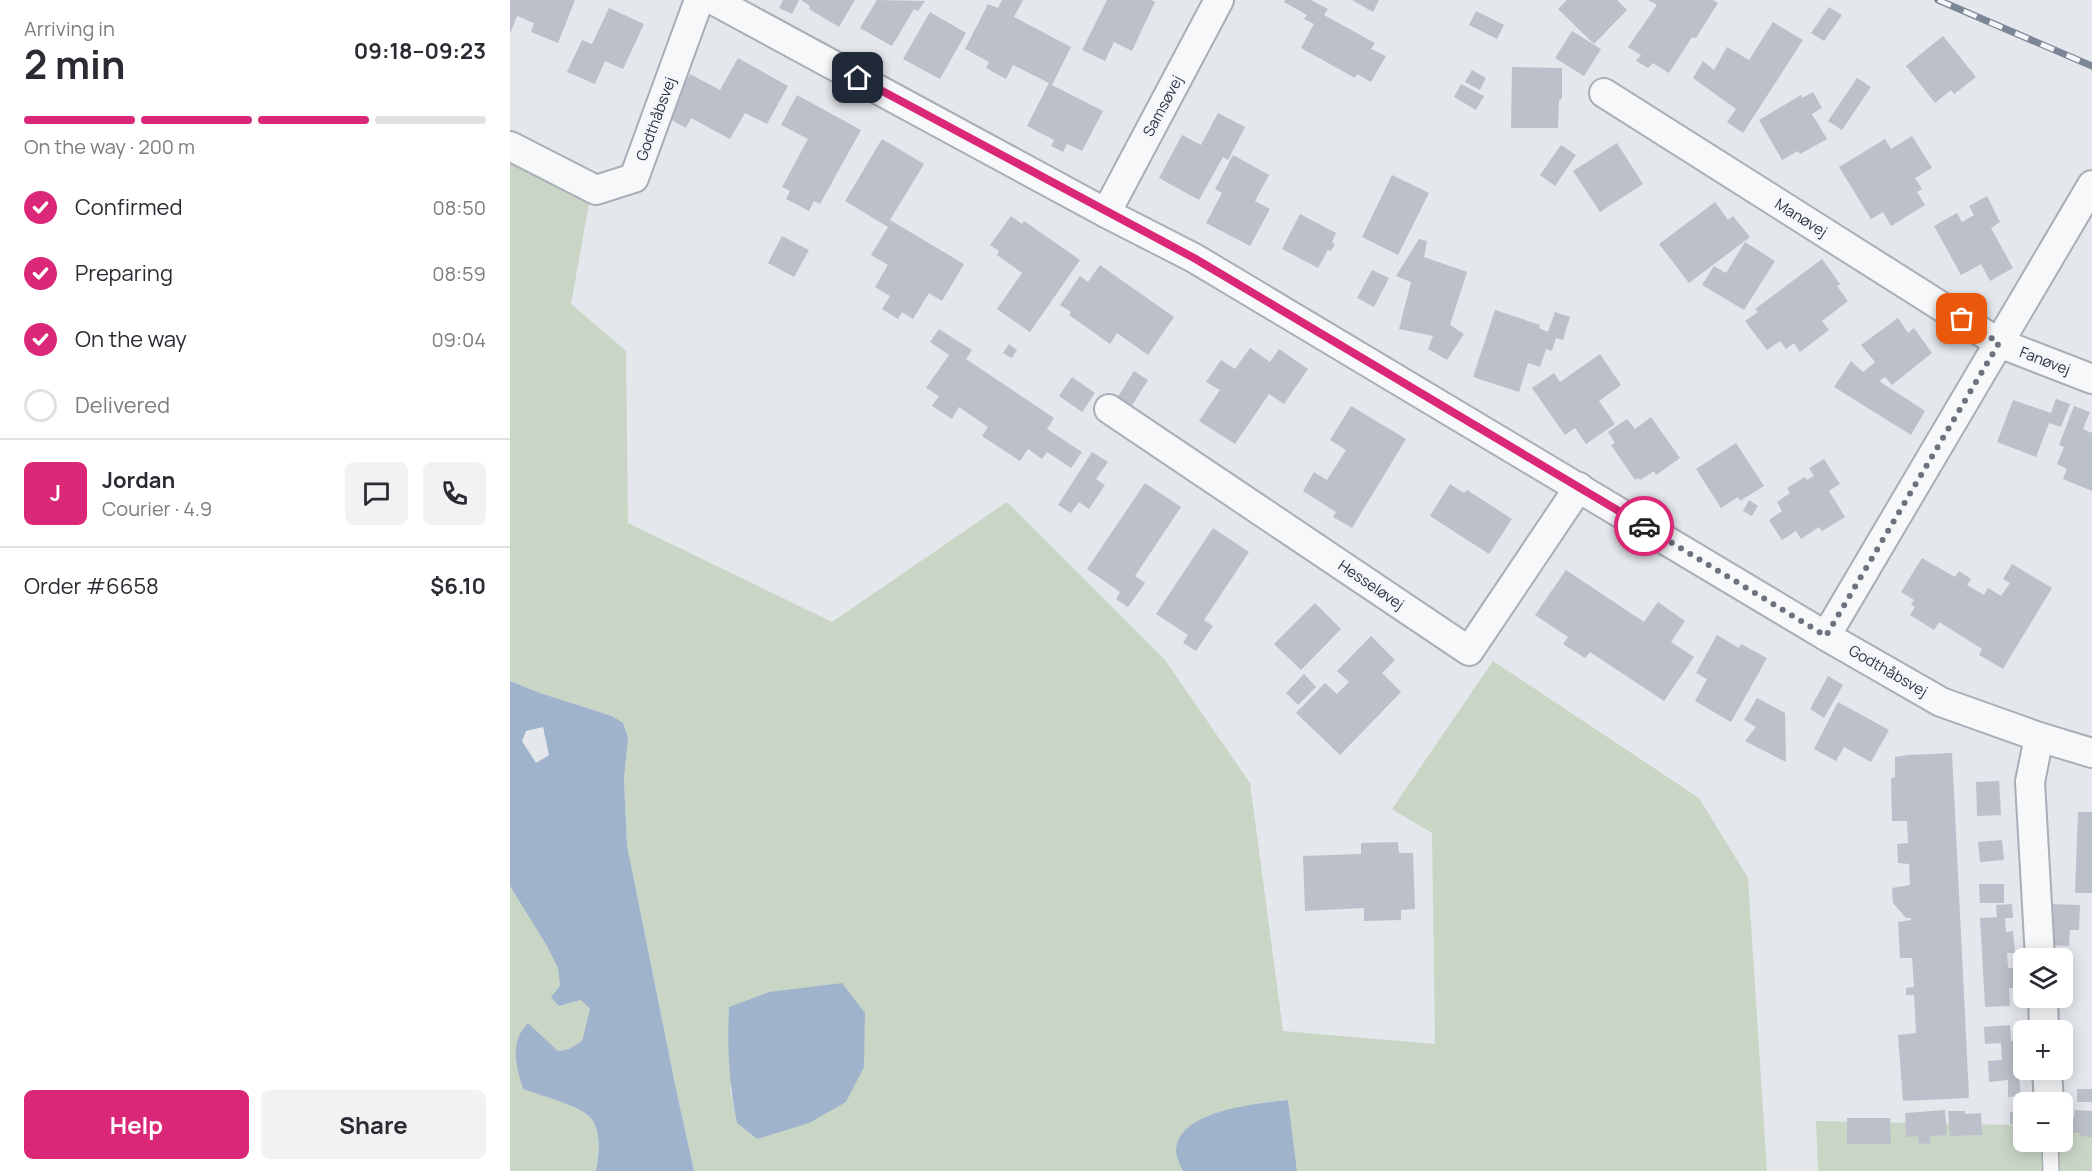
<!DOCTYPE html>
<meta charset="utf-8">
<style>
body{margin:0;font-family:Manrope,sans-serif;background:#f2f2f3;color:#2b2b33;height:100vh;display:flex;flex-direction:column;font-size:22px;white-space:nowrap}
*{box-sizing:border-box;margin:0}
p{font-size:20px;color:#7c7c81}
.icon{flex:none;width:33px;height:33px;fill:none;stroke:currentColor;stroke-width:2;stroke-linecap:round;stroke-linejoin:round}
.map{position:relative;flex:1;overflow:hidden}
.details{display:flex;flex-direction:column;background:#fff;width:510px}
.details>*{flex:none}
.buttons{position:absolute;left:1503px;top:948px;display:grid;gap:12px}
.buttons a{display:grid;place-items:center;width:60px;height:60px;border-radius:9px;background:#fff;box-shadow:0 3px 15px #0003;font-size:30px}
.pin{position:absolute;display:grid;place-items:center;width:51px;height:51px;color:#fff;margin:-26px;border-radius:12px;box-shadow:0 3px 9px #0006}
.courier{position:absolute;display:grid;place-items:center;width:60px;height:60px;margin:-30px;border:4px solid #db2777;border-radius:50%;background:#fff;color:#222;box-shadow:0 2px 8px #0007}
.head em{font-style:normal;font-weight:700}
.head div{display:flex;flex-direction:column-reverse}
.head{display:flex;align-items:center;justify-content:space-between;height:102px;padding:0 24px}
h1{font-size:39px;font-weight:700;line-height:45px}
.bar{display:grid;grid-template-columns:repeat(4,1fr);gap:9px 6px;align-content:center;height:72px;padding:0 24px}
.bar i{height:8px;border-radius:4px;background:#e1e1e2}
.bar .selected{background:#db2777}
.bar p{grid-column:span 4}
.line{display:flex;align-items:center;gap:15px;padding:0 24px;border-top:2px solid #e1e1e2}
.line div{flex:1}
.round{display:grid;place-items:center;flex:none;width:63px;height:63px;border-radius:9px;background:#f2f2f3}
ol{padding:0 24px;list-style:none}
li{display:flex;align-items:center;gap:18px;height:66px}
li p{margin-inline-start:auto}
li .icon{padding:6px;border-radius:50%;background:#db2777;color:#fff;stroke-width:4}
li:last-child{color:#7c7c81}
li i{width:33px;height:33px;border:3px solid #e1e1e2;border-radius:50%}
.action{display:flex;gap:12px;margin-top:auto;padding:12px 24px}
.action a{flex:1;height:69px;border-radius:9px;background:#db2777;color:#fff;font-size:24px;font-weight:700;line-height:69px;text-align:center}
.action a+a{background:#f2f2f3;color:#2b2b33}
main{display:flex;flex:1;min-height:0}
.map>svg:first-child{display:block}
.green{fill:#c9d6c5;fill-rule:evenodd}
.water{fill:#9fb4cc;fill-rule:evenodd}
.building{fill:#bbc0ca}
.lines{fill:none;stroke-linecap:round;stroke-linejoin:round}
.lane-casing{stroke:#a9aeb7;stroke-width:18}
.street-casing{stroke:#a9aeb7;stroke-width:32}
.lane{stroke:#f7f8fa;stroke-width:15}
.street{stroke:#f7f8fa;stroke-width:28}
.rail-casing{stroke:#7d8696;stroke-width:7}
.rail{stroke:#f4f6f9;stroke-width:4.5;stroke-dasharray:14;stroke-linecap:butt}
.done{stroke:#6c737f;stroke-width:6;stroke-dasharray:0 10.8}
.route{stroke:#db2777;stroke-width:8}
.labels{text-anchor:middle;stroke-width:5;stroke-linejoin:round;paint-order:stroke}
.street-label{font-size:15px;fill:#2b3445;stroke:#f4f6f9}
</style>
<main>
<section class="details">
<div class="head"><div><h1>2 min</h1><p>Arriving in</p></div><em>09:18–09:23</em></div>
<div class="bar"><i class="selected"></i><i class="selected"></i><i class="selected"></i><i></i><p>On the way · 200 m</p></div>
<ol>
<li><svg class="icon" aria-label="check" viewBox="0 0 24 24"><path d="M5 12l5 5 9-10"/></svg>Confirmed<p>08:50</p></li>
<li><svg class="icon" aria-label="check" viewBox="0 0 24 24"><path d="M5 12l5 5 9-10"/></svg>Preparing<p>08:59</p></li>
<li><svg class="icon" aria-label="check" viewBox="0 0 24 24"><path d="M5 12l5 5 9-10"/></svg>On the way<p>09:04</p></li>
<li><i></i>Delivered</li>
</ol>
<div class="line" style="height:108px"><b class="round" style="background:#db2777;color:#fff">J</b><div><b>Jordan</b><p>Courier · 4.9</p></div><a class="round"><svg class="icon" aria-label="chat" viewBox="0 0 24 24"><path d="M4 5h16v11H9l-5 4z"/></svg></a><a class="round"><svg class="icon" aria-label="phone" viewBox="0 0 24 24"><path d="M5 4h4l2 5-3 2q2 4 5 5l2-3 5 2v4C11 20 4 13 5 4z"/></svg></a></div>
<div class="line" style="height:78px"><div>Order #6658</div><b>$6.10</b></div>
<div class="action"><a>Help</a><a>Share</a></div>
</section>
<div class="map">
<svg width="1582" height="1171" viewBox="0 0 1582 1171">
<rect width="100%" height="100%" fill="#e4e7ec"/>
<g class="green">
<path d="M0 160 80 198 61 304 116 351 118 523 322 622 497 502 655 660 740 783 773 1031 925 1044 922 833 882 809 983 661 1189 798 1238 878 1257 1171H787L778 1100 755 1102 706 1113 667 1158 673 1171H184L166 1089 117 845 114 779 118 738 102 716 30 693 0 681ZM332 983 247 1139 227 1123 220 1088 303 987Z"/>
<path d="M0 886C14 909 41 943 48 968 51 980 50 994 49 1006L71 1000 80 1009 72 1041 59 1049 48 1051 18 1023 13 1089C29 1095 61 1104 75 1113 93 1124 89 1154 86 1171H0Z"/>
<path d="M1306 1121 1513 1125 1514 1142H1552L1553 1126 1582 1127V1171H1308Z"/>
</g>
<g class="water">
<path d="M0 681 30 693 102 716 113 723 118 738 114 779 117 845 166 1089 184 1171H86C89 1154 93 1124 75 1113 62 1104 29 1095 13 1089 5 1063 0 1041 18 1023L48 1051 59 1049 72 1041 80 1009 71 1000 49 1006 41 997 50 986 48 968 37 946 0 886ZM33 727 39 755 26 763 12 741 16 731Z"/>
<path d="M332 983 355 1013 354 1067 336 1102 299 1123 247 1139 227 1123C219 1084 217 1047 219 1007L259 992Z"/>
<path d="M778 1100 787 1171H673C669 1163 664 1154 667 1144 676 1110 748 1103 778 1100Z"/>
</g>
<g class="building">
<path d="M0 0H65L48 43 21 32 24 23 7 16 0 34Z"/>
<path d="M273 0H289L282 14 269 8Z"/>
<path d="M291 0H345L329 27 299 9 300 6Z"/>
<path d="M367 0 415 1 408 11 404 9 382 46 350 28Z"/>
<path d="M492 0H513L504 17 561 47 542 85 593 111 572 151 557 144 553 152 541 146 544 140 517 126 539 83 503 65 496 79 476 68 479 62 455 49 478 4 488 8Z"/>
<path d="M597 0H641L645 2 622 51 604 42 595 61 572 50Z"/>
<path d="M775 0H801L818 9 814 15 865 43 861 49 876 56 861 82 847 74 845 78 791 48 804 24 794 19 797 15 774 2Z"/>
<path d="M842 0H869L863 12Z"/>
<path d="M1057 0H1107L1117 10 1084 44 1048 9Z"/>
<path d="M1138 0H1203L1208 3 1186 38 1182 37 1159 73 1143 63 1138 68 1126 61 1131 55 1118 47 1147 5Z"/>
<path d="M1319 7 1332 15 1314 41 1301 33Z"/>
<path d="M99 8 134 24 113 69 95 61 85 84 57 72 72 40 82 44Z"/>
<path d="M966 11 994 25 987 39 959 25Z"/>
<path d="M420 12 456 33 430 79 393 59Z"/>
<path d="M1263 22 1293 40 1233 133 1217 122 1226 109 1183 78 1193 61 1204 70 1217 47 1239 60Z"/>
<path d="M1062 31 1091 49 1074 76 1045 58Z"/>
<path d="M1433 36 1466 77 1444 94 1441 90 1425 103 1396 66Z"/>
<path d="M228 58 278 86 257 124 235 113 220 139 181 118 176 128 156 117 180 74 210 90Z"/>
<path d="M1002 67 1052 68V99L1049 100 1048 128H1001Z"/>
<path d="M962 70 976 78 970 90 955 82Z"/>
<path d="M1347 78 1361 87 1332 130 1318 121Z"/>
<path d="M951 84 974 96 966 110 944 97Z"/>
<path d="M1303 92 1312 108 1302 114 1317 139 1290 154 1288 151 1272 160 1249 120 1291 95 1292 98Z"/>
<path d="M287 95 351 130 310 204 304 201 299 211 276 199 280 191 272 187 298 139 271 125Z"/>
<path d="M708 113 735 127 718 160 713 157 689 200 649 178 672 135 691 145Z"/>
<path d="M1402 136 1422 168 1405 178 1412 189 1407 192 1415 205 1381 226 1373 212 1361 219 1329 167 1375 139 1381 149Z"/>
<path d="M372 139 414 164 380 220 454 264 432 301 419 293 403 319 392 312 388 319 372 309 380 296 365 287 378 265 361 255 378 227 335 201Z"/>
<path d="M1107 143 1133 184 1090 212 1063 171Z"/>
<path d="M1051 145 1066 155 1045 186 1030 175Z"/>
<path d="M723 155 759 175 745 201 760 209 740 246 696 223 712 193 705 189Z"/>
<path d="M882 175 919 193 888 255 852 237Z"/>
<path d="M1477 196 1490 222 1481 228 1503 268 1480 281 1471 264 1451 275 1424 226 1447 213 1452 222 1464 215 1459 206Z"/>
<path d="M1205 202 1218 220 1223 216 1240 237 1179 283 1149 244Z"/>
<path d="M790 214 826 233 822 242 825 244 821 251 818 250 808 268 772 249Z"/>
<path d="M501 216 512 224 514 221 570 260 520 332 487 309 512 273 487 255 489 251 480 245Z"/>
<path d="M272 236 299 250 284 277 258 263Z"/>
<path d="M909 239 917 241 914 257 957 272 940 325 954 334 937 360 918 349 923 336 889 329 901 282 886 276Z"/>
<path d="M1235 242 1265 261 1234 310 1192 285 1204 266 1216 273Z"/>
<path d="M1312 259 1330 284 1327 286 1338 301 1312 321 1319 330 1290 352 1284 343 1276 349 1270 341 1257 350 1235 321 1248 312 1245 309Z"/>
<path d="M590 265 664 317 638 355 607 333 600 344 559 315 561 312 550 305 570 276 578 282Z"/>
<path d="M862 270 879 278 864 307 847 298Z"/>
<path d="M985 310 1030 325 1029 328 1038 332 1045 312 1060 317 1053 340 1046 338 1042 351 1036 349 1030 367 1018 363 1009 392 963 377Z"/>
<path d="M1388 318 1398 333 1404 328 1422 353 1382 385 1375 377 1369 381 1415 411 1401 435 1324 387 1341 361 1353 372 1365 362 1351 345Z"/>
<path d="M429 329 462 350 456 359 544 418 537 429 572 452 561 468 537 452 532 459 518 449 510 461 472 436 478 427 449 407 442 419 422 406 429 396 416 388 439 355 420 342Z"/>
<path d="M499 344 507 350 502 358 493 353Z"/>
<path d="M740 348 760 362 769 349 798 369 774 404 759 394 725 444 689 421 710 390 696 382 711 360 725 369Z"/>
<path d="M1090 354 1111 385 1089 401 1105 424 1076 444 1065 428 1055 435 1022 388 1044 373 1050 382Z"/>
<path d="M624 371 638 380 621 407 607 398Z"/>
<path d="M562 377 585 393 572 412 549 396Z"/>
<path d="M1546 399 1560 404 1551 427 1539 423 1526 457 1487 442 1503 400 1541 413Z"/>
<path d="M841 406 896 439 842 528 823 517 826 512 793 491 804 472 817 480 836 450 820 440Z"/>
<path d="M1564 406 1580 412 1573 429 1582 433V491L1553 479 1557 469 1547 464 1554 447 1549 445Z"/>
<path d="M1141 417 1170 458 1146 475 1144 471 1130 480 1128 478 1125 480 1101 445 1105 443 1098 432 1117 419 1125 429Z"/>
<path d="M1226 443 1254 486 1230 501 1228 497 1211 508 1186 469Z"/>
<path d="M582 452 598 462 586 479 595 485 579 509 569 502 561 513 548 505Z"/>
<path d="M1314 459 1330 484 1319 491 1335 517 1312 531 1309 527 1291 539 1286 531 1272 540 1259 520 1272 511 1267 502 1280 493 1277 488 1295 477 1297 480 1304 476 1299 468Z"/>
<path d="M635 483 671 507 625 576 635 583 618 607 606 599 610 592 577 569Z"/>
<path d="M940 484 954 493 957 490 1002 519 979 554 920 516Z"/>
<path d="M1239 500 1248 506 1242 516 1233 511Z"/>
<path d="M703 528 739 552 694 620 703 626 686 651 673 643 678 635 646 614Z"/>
<path d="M1412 558 1445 577 1449 571 1461 579 1457 585 1474 595 1478 588 1491 596 1500 583 1493 579 1502 564 1542 588 1493 669 1469 655 1472 649 1429 622 1424 630 1400 615 1405 607 1401 605 1404 600 1391 592Z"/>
<path d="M1056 570 1134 622 1148 602 1175 621 1161 642 1184 657 1154 701 1080 652 1075 658 1053 644 1058 637 1025 615Z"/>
<path d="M805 603 831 629 791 670 764 644Z"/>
<path d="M1207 635 1229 648 1231 644 1257 658 1221 722 1185 701 1197 679 1186 673Z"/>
<path d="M861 636 885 660 872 673 891 692 830 755 786 713 815 683 827 694 839 682 827 671Z"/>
<path d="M794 674 806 687 788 705 776 693Z"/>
<path d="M1318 676 1333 685 1314 718 1300 709Z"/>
<path d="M1247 698 1275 713 1276 762 1235 741 1246 727 1234 720Z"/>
<path d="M1328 702 1379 730 1361 762 1334 747 1326 761 1304 749Z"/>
<path d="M1442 753 1459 1096 1458 1098 1393 1101 1388 1035 1406 1033 1404 995H1396V988L1404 987 1402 958H1390L1388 922 1401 920V918H1396L1383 903 1382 888 1400 885 1399 864 1388 863 1387 844 1398 843 1397 821H1382L1381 778 1385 777V757L1398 755Z"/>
<path d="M1489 781 1491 815 1467 816 1466 782Z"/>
<path d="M1568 812H1582V893H1565Z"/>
<path d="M1492 840 1494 860 1470 862 1468 842Z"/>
<path d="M888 842 889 853H903L905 909 891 910V920L854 921V908L795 911 793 856 851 854V843Z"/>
<path d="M1469 884H1494V903H1470Z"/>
<path d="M1502 904 1503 918H1495L1496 932 1503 931 1505 953H1497L1498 968H1506V988H1499L1500 1006 1475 1007 1470 918 1487 917 1486 905Z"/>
<path d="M1541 904 1570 905 1569 930H1560L1559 946 1543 945 1544 921H1540Z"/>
<path d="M1500 1025 1501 1041H1508L1509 1059 1503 1060 1504 1076 1509 1075 1511 1096 1498 1097V1080L1479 1082 1478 1061 1492 1060 1491 1043 1475 1044 1474 1027Z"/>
<rect x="1567" y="1089" width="15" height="13"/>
<path d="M1435 1110 1437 1135 1420 1136 1421 1143 1409 1144 1408 1136 1396 1137 1395 1113Z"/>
<path d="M1565 1110 1582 1111V1137L1570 1136 1571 1133 1552 1132V1117L1564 1118Z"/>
<path d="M1438 1111H1455V1114L1471 1113 1472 1135 1440 1136Z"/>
<path d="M1500 1112H1514V1138H1511V1124H1500Z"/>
<path d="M1337 1118H1380L1381 1144H1337Z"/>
</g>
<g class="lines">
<defs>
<path id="lane" d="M1540 1142 1541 1171"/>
<g id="street">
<path d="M203 0 596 213 684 258 1316 636 1431 702 1529 737 1582 753"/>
<path d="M1094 93 1489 343 1582 379"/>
<path d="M0 146 86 190 124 178 189 0"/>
<path d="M596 213 709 0"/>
<path d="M599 409 959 651 1069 487"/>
<path d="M1316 636 1582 185"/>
<path d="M1529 737 1520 782 1530 958"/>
<path d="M1533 998 1534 1030"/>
<path d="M1537 1070 1539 1102"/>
</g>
</defs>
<use href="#lane" class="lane-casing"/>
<use href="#street" class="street-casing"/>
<use href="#lane" class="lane"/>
<use href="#street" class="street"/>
<defs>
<path id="rail" d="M1428 0 1582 66"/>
</defs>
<use href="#rail" class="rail-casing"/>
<use href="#rail" class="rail"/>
</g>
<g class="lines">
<path class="done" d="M1134 526 1316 636 1489 343 1452 319"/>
<path class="route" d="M348 78 684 258 1134 526"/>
</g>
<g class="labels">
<g class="street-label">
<text transform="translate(653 106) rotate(-62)" y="5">Samsøvej</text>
<text transform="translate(146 119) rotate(-70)" y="5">Godthåbsvej</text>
<text transform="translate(1291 218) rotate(32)" y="5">Manøvej</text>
<text transform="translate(1535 361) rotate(21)" y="5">Fanøvej</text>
<text transform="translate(861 585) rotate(34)" y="5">Hesseløvej</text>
<text transform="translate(1378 671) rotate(30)" y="5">Godthåbsvej</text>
</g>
</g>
</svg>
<div class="buttons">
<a><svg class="icon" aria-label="layers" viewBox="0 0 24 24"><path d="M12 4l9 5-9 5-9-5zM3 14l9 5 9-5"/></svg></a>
<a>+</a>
<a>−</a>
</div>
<div class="pin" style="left:1452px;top:319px;background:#ea580c"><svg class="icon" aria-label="bag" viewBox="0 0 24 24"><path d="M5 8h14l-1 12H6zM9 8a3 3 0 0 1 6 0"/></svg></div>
<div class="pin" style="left:348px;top:78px;background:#1f2937"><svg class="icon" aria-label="home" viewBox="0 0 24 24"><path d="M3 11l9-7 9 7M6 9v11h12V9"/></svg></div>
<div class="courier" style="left:1134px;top:526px"><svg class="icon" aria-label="car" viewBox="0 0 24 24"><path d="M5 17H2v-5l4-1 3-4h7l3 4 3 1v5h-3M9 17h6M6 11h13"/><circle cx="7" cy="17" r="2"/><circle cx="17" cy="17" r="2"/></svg></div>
</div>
</main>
